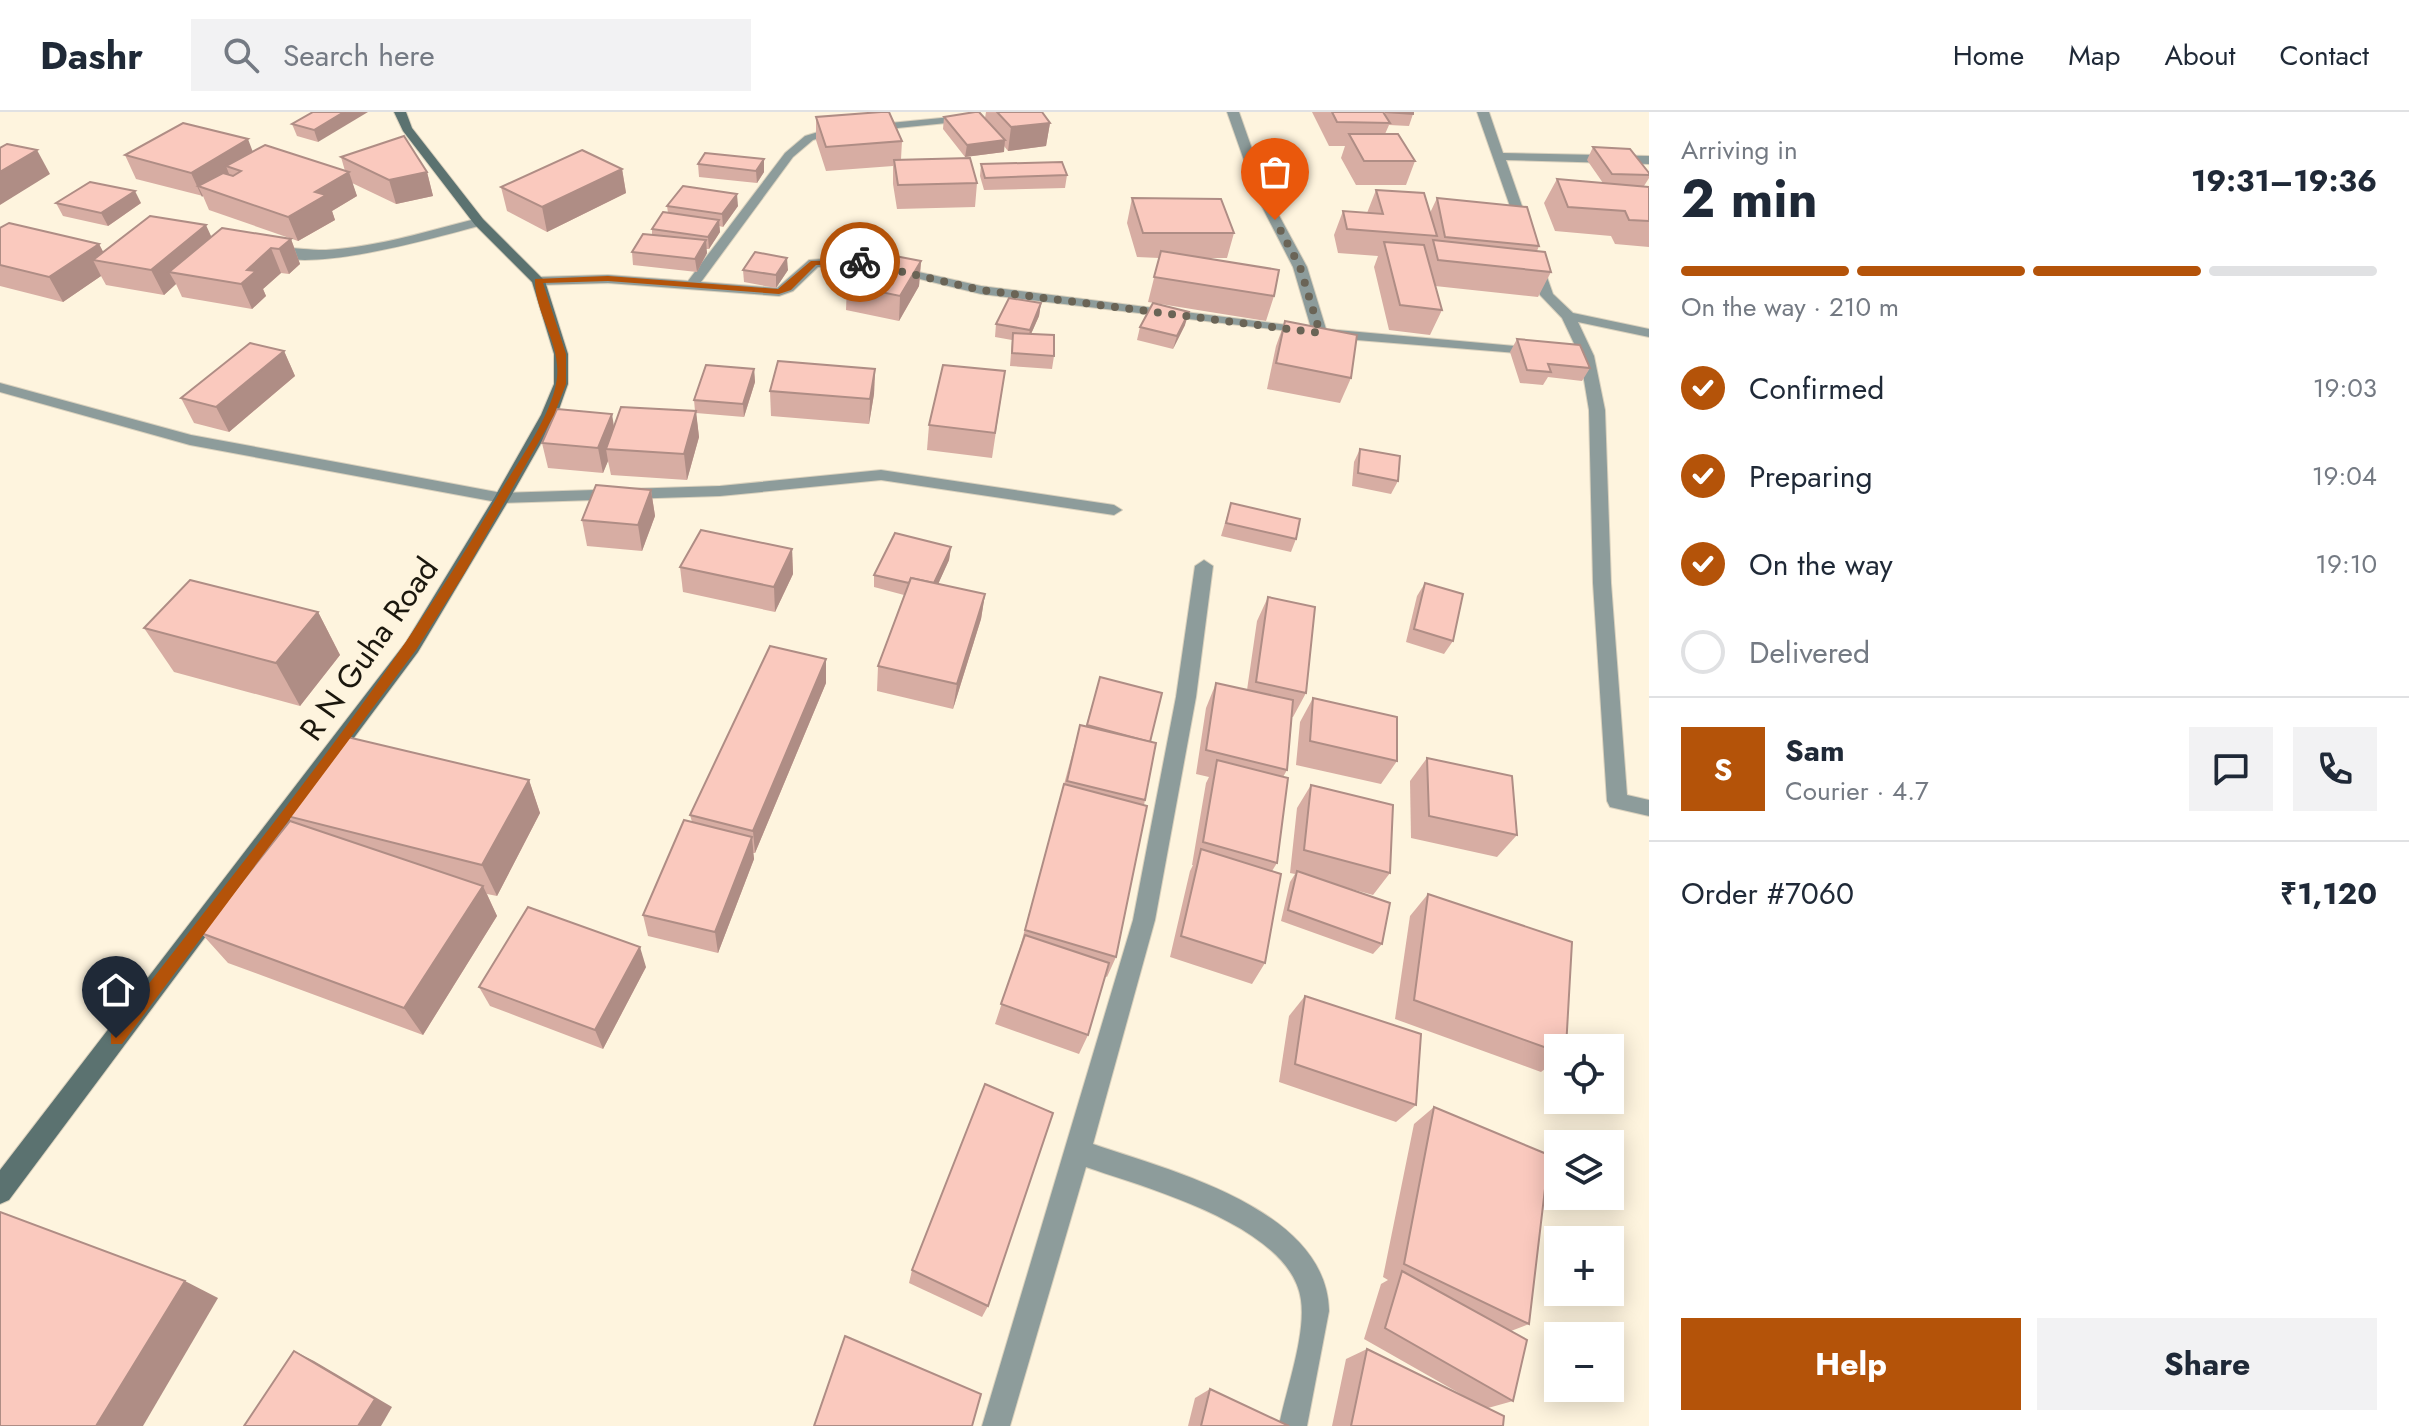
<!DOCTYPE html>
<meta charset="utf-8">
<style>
body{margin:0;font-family:Jost,sans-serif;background:#f2f2f3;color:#1f2937;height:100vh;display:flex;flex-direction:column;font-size:30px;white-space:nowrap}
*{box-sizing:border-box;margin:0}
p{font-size:26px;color:#747a83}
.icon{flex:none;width:44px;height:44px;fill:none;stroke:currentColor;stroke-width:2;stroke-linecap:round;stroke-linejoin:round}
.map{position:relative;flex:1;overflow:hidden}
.panel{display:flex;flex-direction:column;background:#fff;width:760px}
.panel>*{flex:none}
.tools{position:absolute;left:1544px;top:922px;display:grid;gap:16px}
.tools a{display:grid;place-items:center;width:80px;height:80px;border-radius:0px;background:#fff;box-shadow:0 4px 20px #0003;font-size:40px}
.pin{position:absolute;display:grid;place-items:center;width:68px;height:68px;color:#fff;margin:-82px -34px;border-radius:50% 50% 50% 0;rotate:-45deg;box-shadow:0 0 8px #0007}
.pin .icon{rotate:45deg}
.courier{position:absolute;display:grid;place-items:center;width:80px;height:80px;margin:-40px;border:6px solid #b45309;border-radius:50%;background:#fff;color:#222;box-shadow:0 2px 10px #0007}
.head em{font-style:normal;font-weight:700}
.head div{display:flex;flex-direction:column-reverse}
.head{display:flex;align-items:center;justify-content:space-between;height:136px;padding:0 32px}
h1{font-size:52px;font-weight:700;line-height:60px}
.bar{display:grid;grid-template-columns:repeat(4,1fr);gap:12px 8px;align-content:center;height:96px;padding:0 32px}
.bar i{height:10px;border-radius:6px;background:#e0e1e3}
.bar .on{background:#b45309}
.bar p{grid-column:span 4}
.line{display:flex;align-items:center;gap:20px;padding:0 32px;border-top:2px solid #e0e1e3}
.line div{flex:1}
.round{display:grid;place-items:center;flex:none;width:84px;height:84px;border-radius:0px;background:#f2f2f3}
ol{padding:0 32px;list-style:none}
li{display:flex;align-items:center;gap:24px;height:88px}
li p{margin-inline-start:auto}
li .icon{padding:8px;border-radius:50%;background:#b45309;color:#fff;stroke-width:4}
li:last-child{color:#747a83}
li i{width:44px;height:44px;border:4px solid #e0e1e3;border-radius:50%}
.action{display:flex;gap:16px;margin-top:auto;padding:16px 32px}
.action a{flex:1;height:92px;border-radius:0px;background:#b45309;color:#fff;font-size:32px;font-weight:700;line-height:92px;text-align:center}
.action a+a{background:#f2f2f3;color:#1f2937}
header{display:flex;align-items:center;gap:48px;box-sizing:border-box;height:112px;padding:0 40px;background:#fff;border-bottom:2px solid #e0e1e3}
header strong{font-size:38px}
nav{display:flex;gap:44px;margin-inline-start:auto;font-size:28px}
.search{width:560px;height:72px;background:#f2f2f3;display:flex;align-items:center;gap:20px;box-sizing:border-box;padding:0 28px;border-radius:0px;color:#747a83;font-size:30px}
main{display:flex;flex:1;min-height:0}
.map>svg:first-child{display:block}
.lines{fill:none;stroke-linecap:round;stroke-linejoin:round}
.street-casing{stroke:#dad1bd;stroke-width:2}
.secondary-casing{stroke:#dad1bd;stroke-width:2}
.street{fill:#8d9c9b;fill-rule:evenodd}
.secondary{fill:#5b7270;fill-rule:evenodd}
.wall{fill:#d7ada3}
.shaded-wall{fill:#af8d85}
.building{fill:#fac9be;stroke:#af8d85;stroke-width:2}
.route{fill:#b45309}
.done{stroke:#6a6456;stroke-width:8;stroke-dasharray:0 14.4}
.labels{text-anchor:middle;stroke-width:7;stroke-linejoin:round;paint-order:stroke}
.street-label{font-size:32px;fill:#1b170d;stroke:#fef4de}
</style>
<header>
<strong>Dashr</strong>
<div class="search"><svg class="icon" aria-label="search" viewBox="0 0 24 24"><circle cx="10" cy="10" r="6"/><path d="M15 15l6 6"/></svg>Search here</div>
<nav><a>Home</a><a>Map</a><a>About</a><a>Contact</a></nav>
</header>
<main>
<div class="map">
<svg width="1649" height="1314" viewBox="0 0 1649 1314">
<rect width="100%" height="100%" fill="#fef4de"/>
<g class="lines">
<defs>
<g id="street">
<path d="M1227 0H1239L1269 85 1307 155 1326 217 1536 236 1543 240 1541 243 1320 225 1313 222 981 182 875 156 852 153 818 155 793 179 779 184 608 171 538 173 531 169 538 165 608 163 688 169 785 41 805 24 828 17 972 3 978 6 976 8 829 23 813 28 793 45 701 170 777 176 809 148 852 145 981 174 1311 216 1293 155 1257 85Z"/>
<path d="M1477 0H1489L1503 41 1649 44V52L1506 48 1530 117 1519 120Z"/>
<path d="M479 106 483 107V113C440 124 301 166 264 139 274 132 311 139 326 138 378 135 428 119 479 106Z"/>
<path d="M1531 148H1541L1553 182 1573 201 1649 217V225L1578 210 1594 244 1605 298 1611 471 1627 683 1649 688V704L1610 695 1607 689 1593 471 1589 298 1580 244 1562 206 1540 183 1529 151Z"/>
<path d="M0 271 191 323 502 381 720 374 881 358 1114 393 1122 398 1114 403 881 368 720 384 502 391 190 333 0 280Z"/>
<path d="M1204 448 1213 454 1196 585 1155 808 1093 1032C1171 1059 1327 1097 1329 1199L1307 1314H1279C1286 1278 1306 1224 1301 1188 1291 1114 1146 1076 1086 1055L1010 1314H982L1133 808 1176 585 1195 454Z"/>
</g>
<path id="secondary" d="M394 0H406L412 16 483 107 545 169 568 242V272L557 303 510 386 418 540 9 1088 0 1092V1058L406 530 494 386 541 303 554 272V242L532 170 475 113 403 19Z"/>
</defs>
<use href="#street" class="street-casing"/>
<use href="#secondary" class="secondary-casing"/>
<use href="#street" class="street"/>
<use href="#secondary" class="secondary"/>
</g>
<g class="wall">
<path d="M313 0 318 30 297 24 292 12Z"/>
<path d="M986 0H1042L1050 11 1046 34 1008 39 1004 34V40L965 45 943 17 944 5 985 6Z"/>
<path d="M1312 0H1413V2L1409 14 1389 13 1385 22 1415 49 1406 73H1356L1341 46 1345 34H1329Z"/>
<path d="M816 5 902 29 901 47 977 71 975 95 897 97 893 72V54L826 59 816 28Z"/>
<path d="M1593 35 1649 61V66L1644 74 1649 75V135L1615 132 1611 124 1555 119 1544 91 1557 67 1603 71 1587 48Z"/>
<path d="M253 40 345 59 341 45 427 60 433 84 396 92 352 71 357 84 332 99 335 108 298 129 209 98 203 84 136 67 125 43Z"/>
<path d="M764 47V60L757 71 699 65 698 52Z"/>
<path d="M981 52 1067 63 1065 76 984 78 980 64Z"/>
<path d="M622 57 626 81 547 120 507 99 501 75Z"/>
<path d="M1376 78 1430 101 1437 86 1539 134 1537 139 1551 160 1538 185 1435 174 1442 198 1430 223 1389 218 1374 155 1378 144 1338 141 1334 123 1343 99 1367 101Z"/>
<path d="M1132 86 1234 121 1227 146H1205L1274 184 1266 209 1148 190 1159 146 1137 145 1127 111Z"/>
<path d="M56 91H141L108 114 63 104Z"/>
<path d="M667 94H738L723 115 719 114 720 120 709 137H706L707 141 697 160 633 153 632 140 652 123V117L668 101Z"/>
<path d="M0 116 99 132 103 140 211 125 291 127 300 152 289 162 281 161 263 177 266 184 252 197 182 185 176 172 164 183 106 173 101 164 63 190 0 174Z"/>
<path d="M921 149 919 174 899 209 846 198 847 173Z"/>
<path d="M743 158H788L776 176 744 170Z"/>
<path d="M1041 191 1039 204 1031 222 1054 244 1052 257 1010 254 1012 228 995 225 996 212Z"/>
<path d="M1285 209 1351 266 1340 291 1267 277 1276 234Z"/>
<path d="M1185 213 1173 237 1137 228 1140 215Z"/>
<path d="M1517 227 1590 256 1582 269 1548 265 1543 273 1520 271 1510 240Z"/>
<path d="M284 239 295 264 229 320 194 311 181 286Z"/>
<path d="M754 257 755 270 744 305 696 301 699 325 687 368 611 363 608 349 603 361 548 356 542 331 614 315 695 299 694 288Z"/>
<path d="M875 257 874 282 869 312 771 304 770 279Z"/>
<path d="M1005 259 992 346 927 338 929 313Z"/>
<path d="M1360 337 1398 369 1391 382 1352 374 1354 350Z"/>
<path d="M651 378 655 404 642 439 587 434 582 408Z"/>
<path d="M1231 391 1296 427 1291 440 1221 424Z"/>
<path d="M951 435 949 448 938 472 985 482 981 507 953 597 877 579 878 554 904 483 874 475V463Z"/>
<path d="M792 437 793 462 775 500 683 480 680 455Z"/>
<path d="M1425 471 1453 529 1444 542 1406 530 1417 484Z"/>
<path d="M1268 485 1306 581 1293 605H1292L1287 658 1283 665 1277 751 1272 759 1265 851 1252 872 1170 845 1190 759 1193 753H1192L1206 671 1209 665 1196 662 1206 596 1216 571 1247 578 1257 509Z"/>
<path d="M318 500 340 543 300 594 174 560 144 516Z"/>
<path d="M826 547V571L755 741H753L754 747 718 841 648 824 643 803 692 710 690 703Z"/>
<path d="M1100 565 1150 630 1145 688 1116 845 1107 865 1105 864 1088 923 1079 942 995 912 1019 839 1080 613 1086 614Z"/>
<path d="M1313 586 1397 649 1381 672 1296 653 1300 610Z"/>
<path d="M1427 646 1517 723 1497 745 1411 726 1410 669Z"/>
<path d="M529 668 540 701 497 784 487 782 497 804 423 923 228 851 201 821 291 709 287 704Z"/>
<path d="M1311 673 1390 761 1373 783 1344 775 1382 832 1373 842 1281 809 1290 770 1295 762 1290 761 1297 696Z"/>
<path d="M1428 782 1558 936V947L1541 960 1395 907 1410 804Z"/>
<path d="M646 855 603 937 490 894 479 875Z"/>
<path d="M1305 884 1416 993 1396 1010 1279 970 1289 904Z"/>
<path d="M1434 995 1529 1212 1511 1219 1513 1289 1488 1296 1503 1314H1332L1346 1247 1367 1237 1466 1285 1364 1227 1381 1172 1388 1168 1383 1165 1414 1012Z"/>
<path d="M912 1158 988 1194 982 1205 909 1171Z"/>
<path d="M1210 1277 1289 1314H1188L1195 1286Z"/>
</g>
<g class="shaded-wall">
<path d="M344 0H368L318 30 314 18Z"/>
<path d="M1050 11 1046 34 1008 39 1011 15Z"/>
<path d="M248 27 257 51 226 54 231 67 198 74 203 84 202 85 191 61Z"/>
<path d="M1005 28 1004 40 965 45 967 33Z"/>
<path d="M37 38 50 62 0 93V60Z"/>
<path d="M764 47V60L757 71 756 59Z"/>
<path d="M622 57 626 81 547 120 542 95Z"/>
<path d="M349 60 357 84 332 99 335 108 298 129 288 105 315 80Z"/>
<path d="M427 60 433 84 396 92 389 68Z"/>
<path d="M135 79 141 91 108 114 101 101Z"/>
<path d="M737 82 738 94 723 115 722 102Z"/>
<path d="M719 108 720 120 709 137 708 125Z"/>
<path d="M206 113 217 137 169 160 176 172 164 183 151 158Z"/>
<path d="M291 127 300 152 289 162 279 137Z"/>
<path d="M706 128 707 141 697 160 695 147Z"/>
<path d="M99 132 109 151 93 148 101 164 63 190 49 165Z"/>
<path d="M271 136 281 161 263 177 266 184 252 197 241 172 247 158Z"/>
<path d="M787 146 788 158 776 176V163Z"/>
<path d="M921 149 919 174 899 209 900 184Z"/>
<path d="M1041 191 1039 204 1027 231 1030 218Z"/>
<path d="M1189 200 1185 213 1173 237 1177 224Z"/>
<path d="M284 239 295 264 229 320 216 295Z"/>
<path d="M754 257 755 270 744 305 743 292Z"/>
<path d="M875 257 874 282 869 312 870 287Z"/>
<path d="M696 299 699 325 687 368 684 342Z"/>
<path d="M612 302 616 327 606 337 608 349 603 361 598 336Z"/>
<path d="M651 378 655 404 642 439 638 413Z"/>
<path d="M951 435 949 448 930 490 931 477Z"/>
<path d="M792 437 793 462 775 500 774 475Z"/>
<path d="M985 482 981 507 953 597 957 572Z"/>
<path d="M318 500 340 543 300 594 276 551Z"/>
<path d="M826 547V571L755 741 753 719Z"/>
<path d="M529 668 540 701 497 784 482 753Z"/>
<path d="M752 725 754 747 718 841 715 820Z"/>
<path d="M483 774 497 804 423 923 404 896Z"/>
<path d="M640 835 646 855 603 937 595 918Z"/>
<path d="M185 1169 218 1186 143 1314H96Z"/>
<path d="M294 1239 314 1249 392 1295 381 1314H358Z"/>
</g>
<g class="building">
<path d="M313 0H344L314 18 292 12Z"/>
<path d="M881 0H889L902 29 826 35 816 5Z"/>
<path d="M975 0H979L1005 28 967 33 944 5Z"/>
<path d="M997 0H1042L1050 11 1011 15Z"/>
<path d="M1332 0H1383L1390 11 1337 10Z"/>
<path d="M1385 0H1413V2Z"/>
<path d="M183 11 248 27 191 61 125 43Z"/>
<path d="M1349 22H1398L1415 49H1364Z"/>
<path d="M404 24 427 60 389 68 341 45Z"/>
<path d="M7 32 37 38 0 60V36Z"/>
<path d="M265 33 349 60 315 80 326 83 288 105 198 74 223 61 233 64 241 59 226 54Z"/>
<path d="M1593 35 1630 37 1649 61V63L1612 62Z"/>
<path d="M582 38 622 57 542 95 501 75Z"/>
<path d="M705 41 764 47 756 59 698 52Z"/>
<path d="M970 46 977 71 898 73 894 48Z"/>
<path d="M1062 50 1067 63 985 66 981 52Z"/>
<path d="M1557 67 1649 75V109L1629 108 1625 99 1568 95Z"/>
<path d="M90 70 135 79 101 101 56 91Z"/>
<path d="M683 74 737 82 722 102 667 94Z"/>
<path d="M1376 78 1424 81 1437 124 1347 117 1343 99 1383 102Z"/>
<path d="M1132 86 1221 87 1234 121H1143Z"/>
<path d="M1437 86 1527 95 1539 134 1445 125Z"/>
<path d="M663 100 719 108 708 125 652 117Z"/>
<path d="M150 104 206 113 151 158 93 148Z"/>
<path d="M9 111 99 132 49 165 0 153V116Z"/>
<path d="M222 116 291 127 279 137 271 136 247 158 256 159 241 172 169 160Z"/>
<path d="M643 122 706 128 695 147 632 140Z"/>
<path d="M1433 128 1545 140 1551 160 1438 148Z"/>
<path d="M1384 130 1424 133 1442 198 1400 193Z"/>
<path d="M869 139 921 149 900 184 847 173Z"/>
<path d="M1161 139 1279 158 1274 184 1154 165Z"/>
<path d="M755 140 787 146 776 163 743 158Z"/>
<path d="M1009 186 1041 191 1030 218 996 212Z"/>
<path d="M1153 191 1189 200 1177 224 1140 215Z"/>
<path d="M1285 209 1357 223 1351 266 1276 251Z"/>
<path d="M1013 221 1054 223V244L1012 241Z"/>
<path d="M1517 227 1580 233 1590 256 1548 252 1551 260 1527 258Z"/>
<path d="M250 231 284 239 216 295 181 286Z"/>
<path d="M778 249 875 257 870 287 770 279Z"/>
<path d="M706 253 754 257 743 292 694 288Z"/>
<path d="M943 253 1005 259 995 321 929 313Z"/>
<path d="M621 295 696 299 684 342 606 337Z"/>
<path d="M557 297 612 302 598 336 542 331Z"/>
<path d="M1360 337 1400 344 1398 369 1358 361Z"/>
<path d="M596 373 651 378 638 413 582 408Z"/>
<path d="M1231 391 1300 407 1296 427 1226 411Z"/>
<path d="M701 418 792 437 774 475 680 455Z"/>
<path d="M895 421 951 435 934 471 911 466 909 471 874 463Z"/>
<path d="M911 466 985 482 957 572 878 554Z"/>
<path d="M190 468 318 500 276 551 144 516Z"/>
<path d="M1425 471 1463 482 1453 529 1414 517Z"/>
<path d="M1268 485 1315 495 1306 581 1256 570Z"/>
<path d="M770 534 826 547 753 719 690 703Z"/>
<path d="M1100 565 1162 581 1150 630 1087 613Z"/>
<path d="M1216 571 1293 588 1287 658 1206 638Z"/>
<path d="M1313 586 1397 605V649L1310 629Z"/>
<path d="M1080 613 1156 631 1145 688 1067 669Z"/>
<path d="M343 624 529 668 482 753 287 704Z"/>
<path d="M1427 646 1512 664 1517 723 1429 704Z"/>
<path d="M1217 648 1288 666 1277 751 1203 730Z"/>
<path d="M1064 672 1147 694 1116 845 1025 818Z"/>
<path d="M1311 673 1393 693 1390 761 1304 738Z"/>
<path d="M684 708 752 725 715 820 643 803Z"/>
<path d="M290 709 483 774 404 896 201 821Z"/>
<path d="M1201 737 1281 762 1265 851 1181 824Z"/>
<path d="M1297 759 1390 791 1382 832 1288 798Z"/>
<path d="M1428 782 1572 830 1566 936H1558V940L1414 888Z"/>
<path d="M528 795 640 835 595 918 479 875Z"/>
<path d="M1025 823 1109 851 1088 923 1001 892Z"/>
<path d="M1305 884 1421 922 1416 993 1295 952Z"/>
<path d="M985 972 1053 1001 988 1194 912 1158Z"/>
<path d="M1434 995 1549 1043 1529 1212 1404 1152Z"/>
<path d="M0 1100 185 1169 96 1314H0Z"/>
<path d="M1402 1159 1527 1228 1513 1289 1385 1216Z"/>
<path d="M845 1224 981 1282 972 1314H814Z"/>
<path d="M1367 1237 1504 1304 1503 1314H1351Z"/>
<path d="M294 1239 375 1287 358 1314H244Z"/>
<path d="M1210 1277 1289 1314H1201Z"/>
</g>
<path class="route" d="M860 148 863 152 816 153 791 178 779 182 608 169 543 171 566 242V272L554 303 464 462 416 538 122 932H111V921C244 746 388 576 497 385 516 353 549 308 556 272 564 234 534 202 535 167L608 164 778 177 811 149Z"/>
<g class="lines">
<path class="done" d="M860 150 981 178 1320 221 1300 155 1275 108"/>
</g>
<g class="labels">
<g class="street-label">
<text transform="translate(369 537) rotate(-55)" y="11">R N Guha Road</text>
</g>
</g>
</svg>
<div class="tools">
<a><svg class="icon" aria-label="locate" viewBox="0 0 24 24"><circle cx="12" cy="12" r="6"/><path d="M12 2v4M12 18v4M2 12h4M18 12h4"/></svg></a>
<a><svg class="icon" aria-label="layers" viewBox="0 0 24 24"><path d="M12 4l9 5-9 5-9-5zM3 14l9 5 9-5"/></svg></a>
<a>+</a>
<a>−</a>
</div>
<div class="pin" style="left:1275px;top:108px;background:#ea580c"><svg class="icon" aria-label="bag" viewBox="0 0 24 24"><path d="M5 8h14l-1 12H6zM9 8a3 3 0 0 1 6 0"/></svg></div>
<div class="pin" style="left:116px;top:926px;background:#1f2937"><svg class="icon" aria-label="home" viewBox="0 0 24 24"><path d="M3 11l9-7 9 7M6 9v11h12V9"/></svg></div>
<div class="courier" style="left:860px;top:150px"><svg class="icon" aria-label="bike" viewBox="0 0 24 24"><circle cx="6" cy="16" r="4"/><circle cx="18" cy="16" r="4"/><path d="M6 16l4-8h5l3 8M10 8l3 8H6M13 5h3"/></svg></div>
</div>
<section class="panel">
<div class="head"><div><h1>2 min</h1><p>Arriving in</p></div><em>19:31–19:36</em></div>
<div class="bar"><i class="on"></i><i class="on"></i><i class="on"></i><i></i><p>On the way · 210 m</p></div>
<ol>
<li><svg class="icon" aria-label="check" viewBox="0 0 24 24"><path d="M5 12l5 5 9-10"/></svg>Confirmed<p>19:03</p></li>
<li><svg class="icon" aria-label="check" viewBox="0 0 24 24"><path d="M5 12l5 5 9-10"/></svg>Preparing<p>19:04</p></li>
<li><svg class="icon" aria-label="check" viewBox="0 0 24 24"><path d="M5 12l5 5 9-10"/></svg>On the way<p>19:10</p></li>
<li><i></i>Delivered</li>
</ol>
<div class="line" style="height:144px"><b class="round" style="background:#b45309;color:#fff">S</b><div><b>Sam</b><p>Courier · 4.7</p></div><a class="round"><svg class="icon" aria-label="chat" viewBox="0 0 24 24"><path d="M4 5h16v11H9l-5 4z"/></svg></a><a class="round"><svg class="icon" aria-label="phone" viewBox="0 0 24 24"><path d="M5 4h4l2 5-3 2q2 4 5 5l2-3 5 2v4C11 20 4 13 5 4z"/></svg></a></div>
<div class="line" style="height:104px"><div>Order #7060</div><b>₹1,120</b></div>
<div class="action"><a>Help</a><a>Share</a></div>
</section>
</main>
